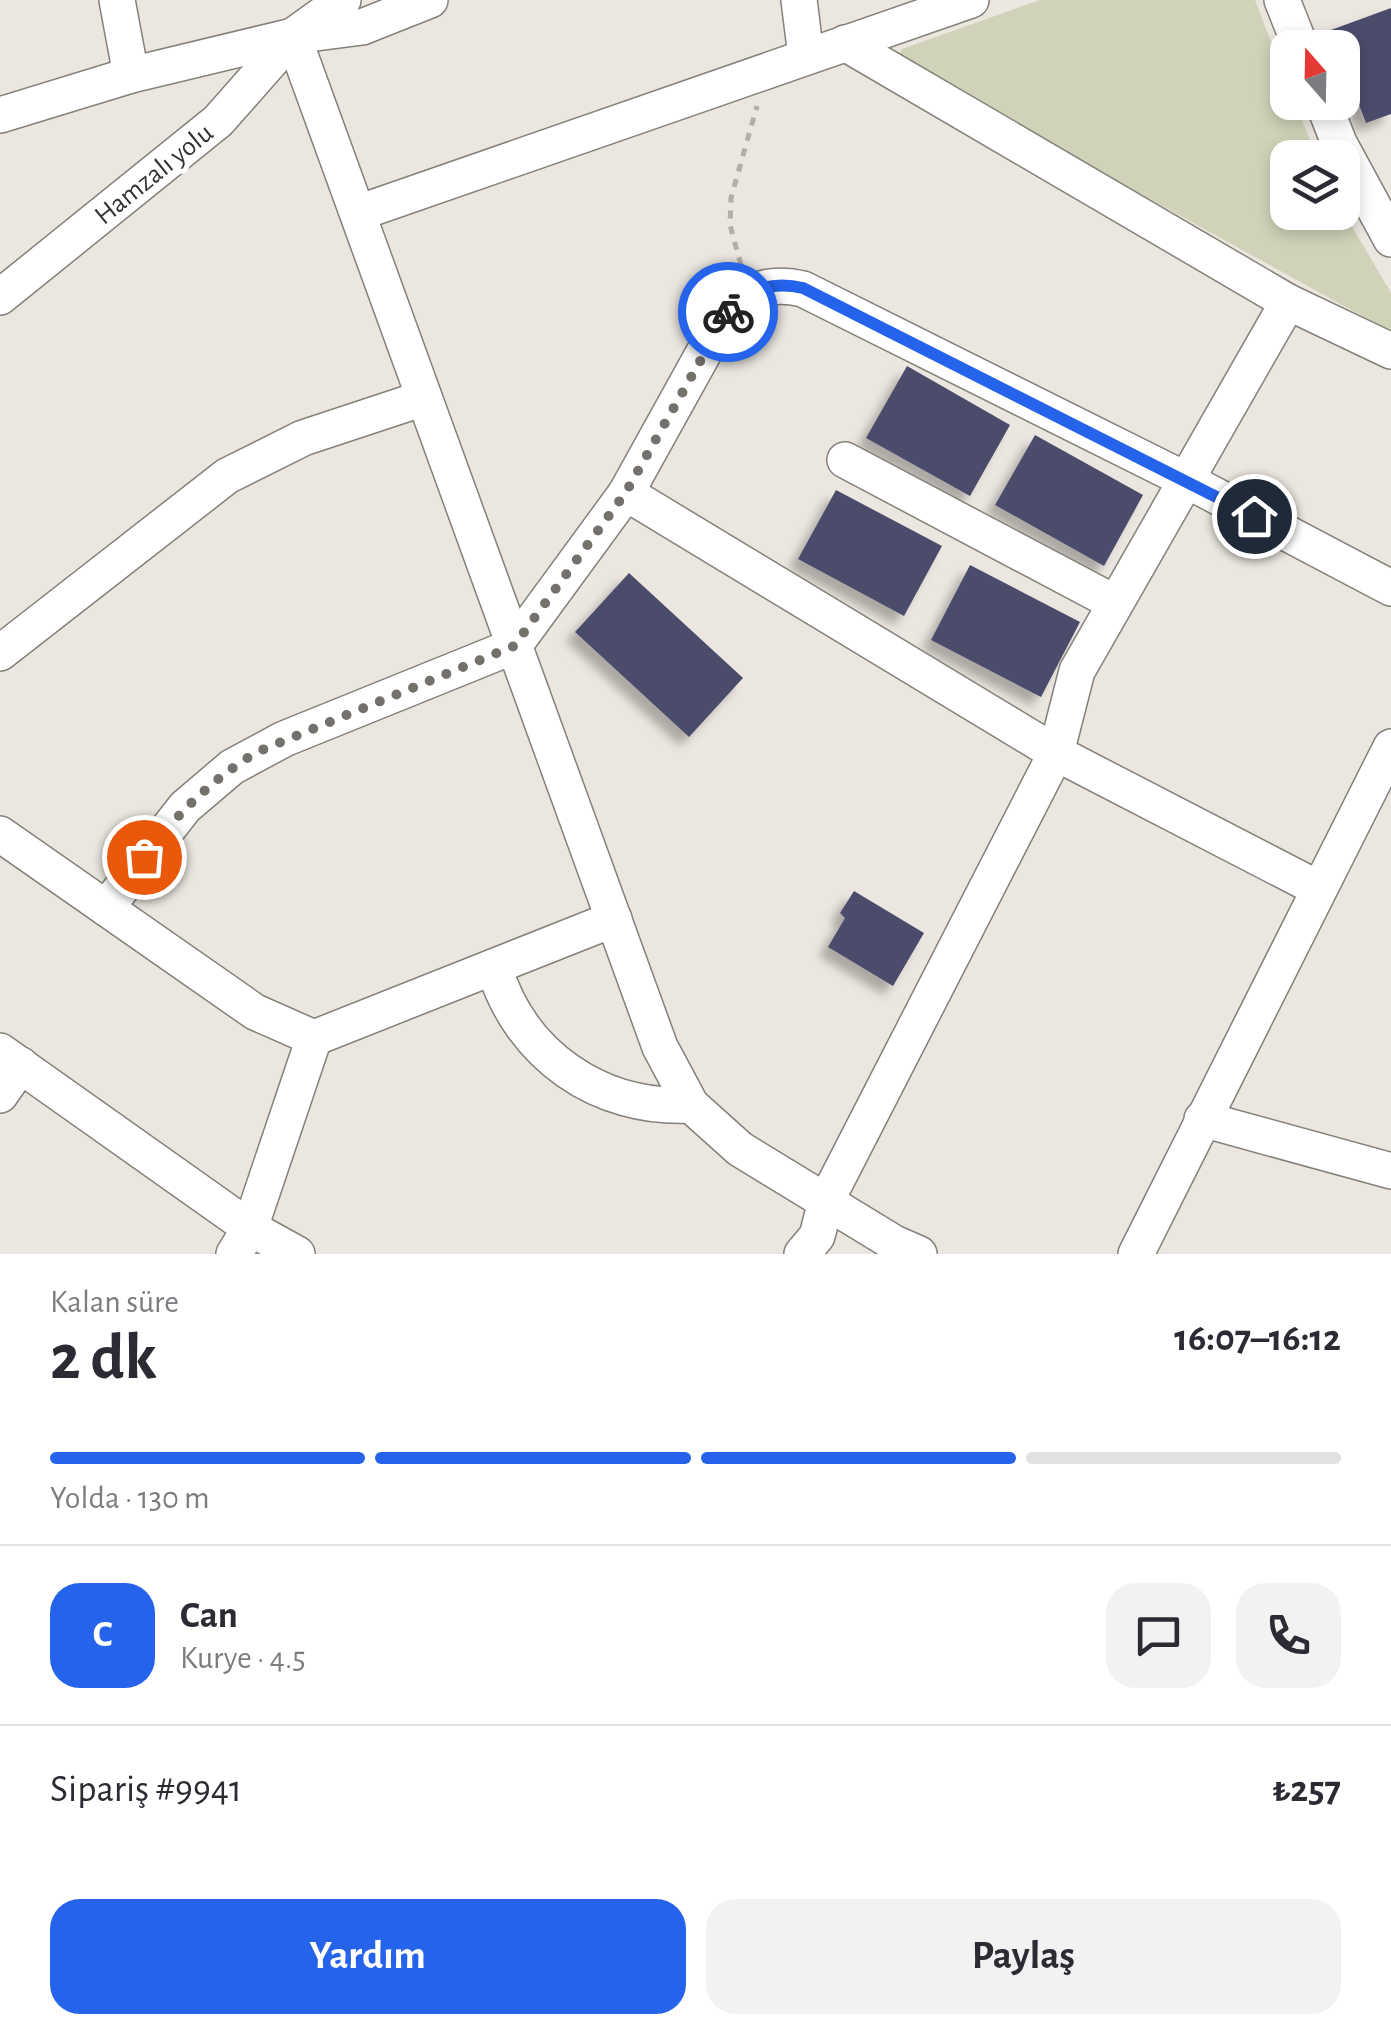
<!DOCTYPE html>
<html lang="tr">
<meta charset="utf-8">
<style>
body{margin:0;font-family:"Alegreya Sans",sans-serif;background:#f2f2f3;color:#2b2b33;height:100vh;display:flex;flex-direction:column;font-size:38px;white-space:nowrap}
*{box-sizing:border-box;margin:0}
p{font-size:32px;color:#7c7c81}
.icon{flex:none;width:55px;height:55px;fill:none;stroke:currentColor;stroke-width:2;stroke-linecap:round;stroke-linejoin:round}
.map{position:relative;height:1254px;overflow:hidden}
.side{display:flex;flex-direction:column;background:#fff;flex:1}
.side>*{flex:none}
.needle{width:65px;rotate:340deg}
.controls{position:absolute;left:1270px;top:30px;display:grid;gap:20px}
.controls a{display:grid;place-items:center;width:90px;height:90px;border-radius:20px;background:#fff;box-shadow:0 5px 15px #0003;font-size:50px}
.pin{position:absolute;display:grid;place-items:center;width:85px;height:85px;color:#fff;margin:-42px;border:5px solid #fff;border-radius:50%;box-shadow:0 2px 10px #0007}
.courier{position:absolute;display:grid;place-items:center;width:100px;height:100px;margin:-50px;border:8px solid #2563eb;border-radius:50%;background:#fff;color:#222;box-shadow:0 2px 12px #0007}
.summary em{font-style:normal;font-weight:600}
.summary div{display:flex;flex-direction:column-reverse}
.summary{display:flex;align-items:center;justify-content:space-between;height:170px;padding:0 50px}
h1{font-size:65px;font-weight:600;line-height:75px}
.bar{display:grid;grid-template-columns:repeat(4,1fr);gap:15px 10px;align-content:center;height:120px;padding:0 50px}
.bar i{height:12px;border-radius:8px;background:#e1e1e2}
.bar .selected{background:#2563eb}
.bar p{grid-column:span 4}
.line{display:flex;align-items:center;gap:25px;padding:0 50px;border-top:2px solid #e1e1e2}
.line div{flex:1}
.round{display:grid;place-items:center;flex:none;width:105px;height:105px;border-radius:30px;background:#f2f2f3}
.button{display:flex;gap:20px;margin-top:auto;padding:20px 50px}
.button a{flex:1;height:115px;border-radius:30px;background:#2563eb;color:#fff;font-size:40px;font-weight:600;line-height:115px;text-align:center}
.button a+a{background:#f2f2f3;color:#2b2b33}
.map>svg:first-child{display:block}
.green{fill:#d0d3b9}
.building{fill:#4c4c6c;filter:url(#shadow)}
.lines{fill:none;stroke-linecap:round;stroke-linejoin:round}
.minor-casing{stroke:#84807a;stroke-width:38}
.path{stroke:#b2aea8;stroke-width:5;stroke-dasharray:8 8;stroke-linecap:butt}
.minor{stroke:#fff;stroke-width:35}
.done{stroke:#74716d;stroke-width:10;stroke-dasharray:0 18}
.route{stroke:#2563eb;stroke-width:12}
.labels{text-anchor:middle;stroke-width:10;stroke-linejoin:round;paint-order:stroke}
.street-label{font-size:28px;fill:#34322f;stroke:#fff}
</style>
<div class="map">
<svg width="1391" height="1254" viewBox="0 0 1391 1254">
<defs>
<filter id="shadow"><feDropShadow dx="-9" dy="9" stdDeviation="5" flood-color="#0004"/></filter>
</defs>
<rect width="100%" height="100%" fill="#ebe6df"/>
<path class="green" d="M1040 0H1255L1287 83 1288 102 1295 103 1317 157 1288 158V212L1343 211 1391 293V332L896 59 902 49Z"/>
<g class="building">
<path d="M1391 8V114L1366 123 1342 60V48H1338L1331 30Z"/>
<path d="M907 366 1010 425 970 496 866 438Z"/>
<path d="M1035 435 1143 495 1104 566 995 505Z"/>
<path d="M836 490 942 546 904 616 798 559Z"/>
<path d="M970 565 1080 622 1041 697 931 640Z"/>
<path d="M629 573 743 678 689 737 575 632Z"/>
<path d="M854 891 924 933 893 986 828 947 845 918 840 913Z"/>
</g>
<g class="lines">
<defs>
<g id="minor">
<path d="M117 0 131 75"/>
<path d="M799 0 806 56"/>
<path d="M1282 0 1301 48"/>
<path d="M293 36 660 1047 691 1105 740 1149 894 1243 919 1254"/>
<path d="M845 43 1288 302 1391 351"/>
<path d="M1323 102 1339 143 1391 239"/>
<path d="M0 115 131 75 293 36 362 27 430 0"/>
<path d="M358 213 971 0"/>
<path d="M0 297 218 121 293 36 343 0"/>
<path d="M845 460 1115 603"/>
<path d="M626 493 1056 753 1319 889"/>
<path d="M0 653 227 476 303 438 424 398"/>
<path d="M0 834 255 1012 314 1038 614 919"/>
<path d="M106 908 185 807 232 767 284 739 514 646 626 493 723 318C743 290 769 281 803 289L1186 480 1391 588"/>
<path d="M494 967C520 1055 599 1110 691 1105"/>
<path d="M0 1051 250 1228 297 1254"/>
<path d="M0 1095 21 1065"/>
<path d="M1202 1119 1391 1171"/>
<path d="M234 1254 250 1228 314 1038"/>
<path d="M802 1254 817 1236 826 1201 1056 753 1077 671 1288 302"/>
<path d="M1136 1254 1391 747"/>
</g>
</defs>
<use href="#minor" class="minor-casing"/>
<path class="path" d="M741 265 730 225 731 198 757 106"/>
<use href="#minor" class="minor"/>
</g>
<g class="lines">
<path class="done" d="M144 857C177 814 211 780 257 752L514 646 626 492 728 312"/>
<path class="route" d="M728 312C748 288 773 281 803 288L1254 516"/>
</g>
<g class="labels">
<g class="street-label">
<text transform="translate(153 173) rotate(-39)" y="10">Hamzalı yolu</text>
</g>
</g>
</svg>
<div class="controls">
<a><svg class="needle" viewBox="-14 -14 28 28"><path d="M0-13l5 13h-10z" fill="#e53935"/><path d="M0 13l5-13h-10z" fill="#7c7c81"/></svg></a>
<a><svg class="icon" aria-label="layers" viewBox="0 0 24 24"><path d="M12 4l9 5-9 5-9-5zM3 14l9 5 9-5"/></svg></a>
</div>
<div class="pin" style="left:144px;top:857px;background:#ea580c"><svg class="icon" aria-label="bag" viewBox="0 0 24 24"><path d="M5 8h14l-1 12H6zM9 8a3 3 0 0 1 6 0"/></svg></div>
<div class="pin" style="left:1254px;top:516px;background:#1f2937"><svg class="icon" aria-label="home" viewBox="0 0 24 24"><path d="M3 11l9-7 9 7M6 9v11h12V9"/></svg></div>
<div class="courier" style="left:728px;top:312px"><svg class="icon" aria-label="bike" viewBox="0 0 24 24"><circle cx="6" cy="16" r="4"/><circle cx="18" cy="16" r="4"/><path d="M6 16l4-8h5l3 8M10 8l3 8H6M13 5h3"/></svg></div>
</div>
<section class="side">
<div class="summary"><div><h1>2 dk</h1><p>Kalan süre</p></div><em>16:07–16:12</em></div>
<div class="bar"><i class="selected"></i><i class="selected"></i><i class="selected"></i><i></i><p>Yolda · 130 m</p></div>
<div class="line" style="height:180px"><b class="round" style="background:#2563eb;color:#fff">C</b><div><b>Can</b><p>Kurye · 4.5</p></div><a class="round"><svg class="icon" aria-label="chat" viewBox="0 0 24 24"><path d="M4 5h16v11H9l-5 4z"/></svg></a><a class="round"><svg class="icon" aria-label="phone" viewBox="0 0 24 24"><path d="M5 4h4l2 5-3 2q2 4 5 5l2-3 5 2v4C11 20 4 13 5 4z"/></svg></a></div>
<div class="line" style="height:130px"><div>Sipariş #9941</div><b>₺257</b></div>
<div class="button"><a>Yardım</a><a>Paylaş</a></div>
</section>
